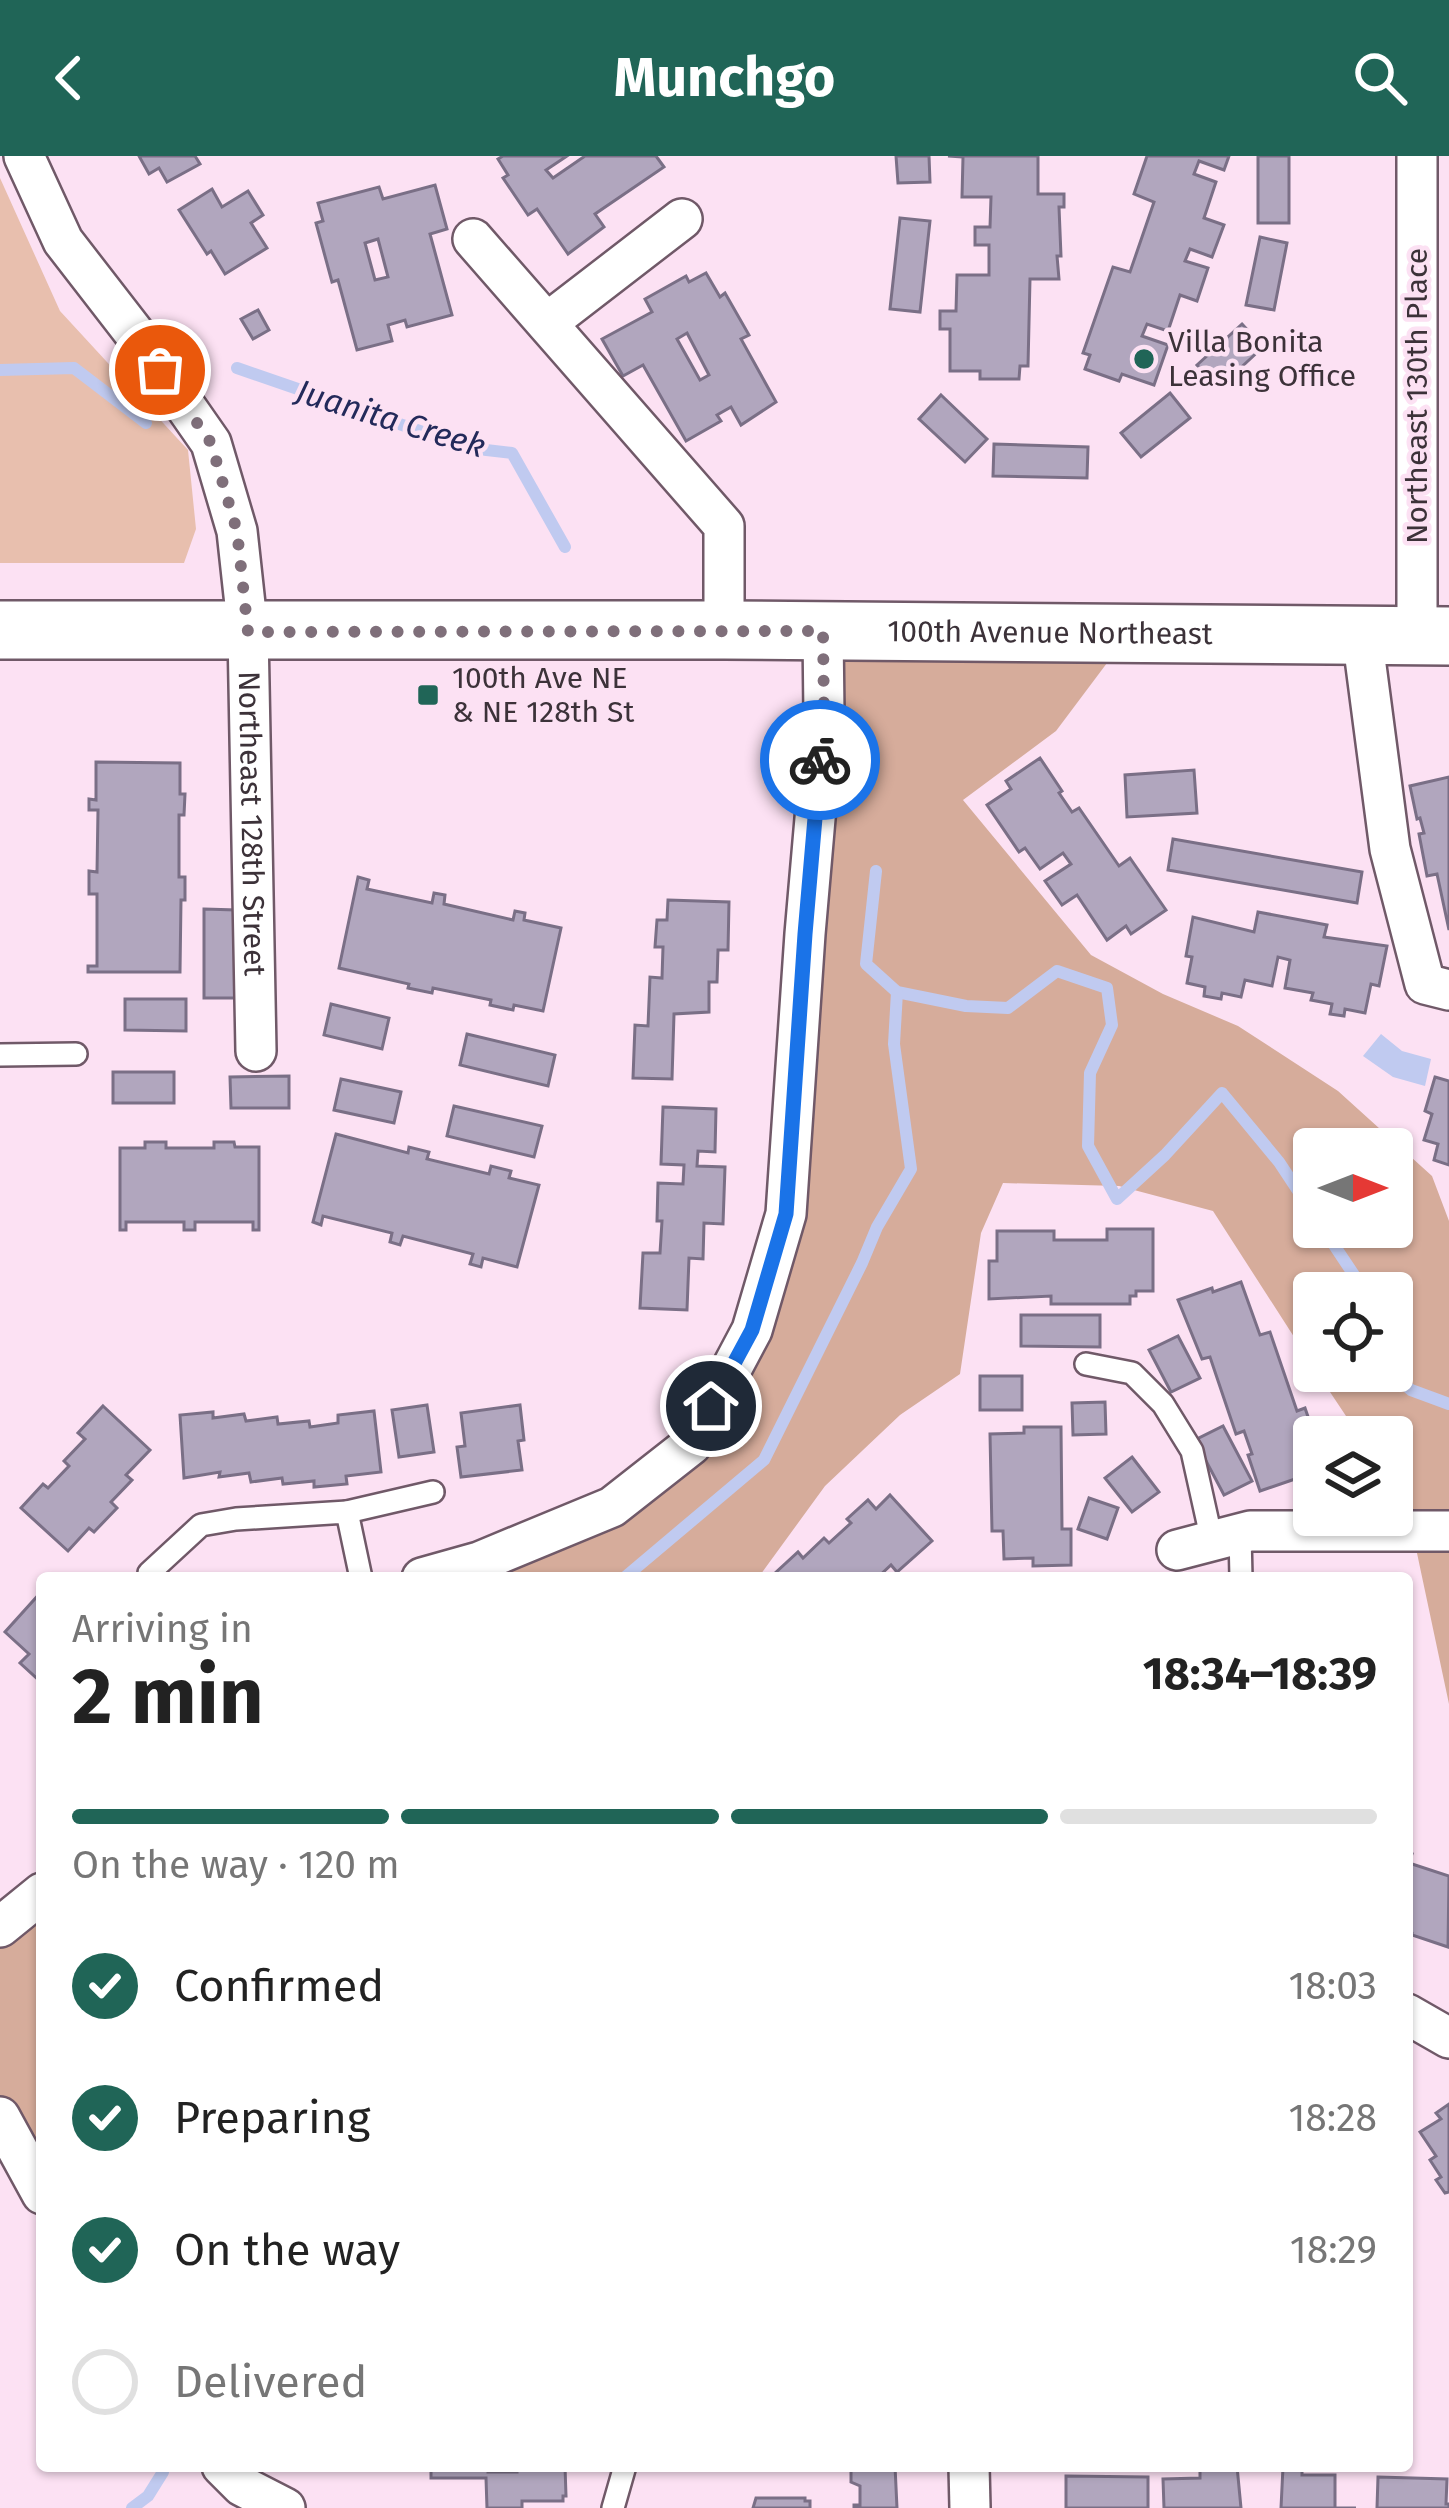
<!DOCTYPE html>
<meta charset="utf-8">
<style>
body{margin:0;font-family:"Fira Sans",sans-serif;background:#f6f6f6;color:#222;height:100vh;display:flex;flex-direction:column;font-size:45px;white-space:nowrap}
*{box-sizing:border-box;margin:0}
p{font-size:39px;color:#767676}
.icon{flex:none;width:66px;height:66px;fill:none;stroke:currentColor;stroke-width:2;stroke-linecap:round;stroke-linejoin:round}
.map{position:relative;flex:1;overflow:hidden}
.drawer{position:absolute;left:36px;top:1416px;width:1377px;height:900px;display:flex;flex-direction:column;background:#fff;border-radius:12px;box-shadow:0 3px 9px #0004}
.drawer>*{flex:none}
.needle{width:78px;rotate:90deg}
.tools{position:absolute;left:1293px;top:972px;display:grid;gap:24px}
.tools a{display:grid;place-items:center;width:120px;height:120px;border-radius:12px;background:#fff;box-shadow:0 3px 9px #0004;font-size:60px}
.pin{position:absolute;display:grid;place-items:center;width:102px;height:102px;color:#fff;margin:-51px;border:6px solid #fff;border-radius:50%;box-shadow:0 3px 12px #0007}
.courier{position:absolute;display:grid;place-items:center;width:120px;height:120px;margin:-60px;border:9px solid #1a73e8;border-radius:50%;background:#fff;color:#222;box-shadow:0 3px 15px #0007}
.headline em{font-style:normal;font-weight:700}
.headline div{display:flex;flex-direction:column-reverse}
.headline{display:flex;align-items:center;justify-content:space-between;height:204px;padding:0 36px}
h1{font-size:78px;font-weight:700;line-height:90px}
.bar{display:grid;grid-template-columns:repeat(4,1fr);gap:18px 12px;align-content:center;height:144px;padding:0 36px}
.bar i{height:15px;border-radius:9px;background:#e0e0e0}
.bar .current{background:#206557}
.bar p{grid-column:span 4}
ol{padding:0 36px;list-style:none}
li{display:flex;align-items:center;gap:36px;height:132px}
li p{margin-inline-start:auto}
li .icon{padding:12px;border-radius:50%;background:#206557;color:#fff;stroke-width:4}
li:last-child{color:#767676}
li i{width:66px;height:66px;border:6px solid #e0e0e0;border-radius:50%}
header{display:flex;justify-content:space-between;align-items:center;height:156px;padding:0 36px;background:#206557;color:#fff;font-size:54px;font-weight:700}
.map>svg:first-child{display:block}
.green{fill:#e8bfae}
.forest{fill:#d6ac9b;fill-rule:evenodd}
.water{fill:#c0caf0}
.lines{fill:none;stroke-linecap:round;stroke-linejoin:round}
.stream{stroke:#c0caf0;stroke-width:12}
.building{fill:#b1a6be;stroke:#7a6f86;stroke-width:3;fill-rule:evenodd}
.service-casing{stroke:#705968;stroke-width:26}
.minor-casing{stroke:#705968;stroke-width:44}
.secondary-casing{stroke:#705968;stroke-width:62}
.service{stroke:#fff;stroke-width:21}
.minor{stroke:#fff;stroke-width:39}
.secondary{stroke:#fff;stroke-width:57}
.done{stroke:#7f6f7a;stroke-width:12;stroke-dasharray:0 21.6}
.route{stroke:#1a73e8;stroke-width:15}
.poi-dot{fill:#206557;stroke:#fce1f3;stroke-width:4.5}
.labels{text-anchor:middle;stroke-width:9;stroke-linejoin:round;paint-order:stroke}
.poi-label{font-size:30px;fill:#3c3239;stroke:#fce1f3;text-anchor:start}
.street-label{font-size:30px;fill:#3c3239;stroke:#fce1f3}
.water-label{font-size:33px;font-style:italic;fill:#232a5a;stroke:#fce1f3}
</style>
<header><svg class="icon" aria-label="back" viewBox="0 0 24 24"><path d="M15 5l-7 7 7 7"/></svg>Munchgo<svg class="icon" aria-label="search" viewBox="0 0 24 24"><circle cx="10" cy="10" r="6"/><path d="M15 15l6 6"/></svg></header>
<div class="map">
<svg width="1449" height="2352" viewBox="0 0 1449 2352">
<rect width="100%" height="100%" fill="#fce1f3"/>
<path class="green" d="M0 22 60 155 188 294 196 373 184 407H0Z"/>
<g class="forest">
<path d="M823 475 1128 479 1056 575 963 644 1091 799 1163 838 1238 870 1338 935 1432 1020 1449 1065V1548L1407 1350 1392 1328V1281H1360L1316 1215H1392V1137H1314V1212L1213 1055 1119 1030 1003 1027 981 1077 960 1218 900 1259 825 1330 758 1422H422L479 1406 691 1289 786 1058ZM1314 993H1392V1071H1314Z"/>
<path d="M42 1737V2038L0 1961V1771Z"/>
</g>
<path class="water" d="M1381 878 1402 895 1431 903 1425 930 1393 921 1363 900Z"/>
<g class="lines">
<g class="stream">
<path d="M237 212 469 292 512 297 565 391"/>
<path d="M0 214 74 212 146 267"/>
<path d="M876 715 866 808 897 836 966 850 1008 852 1057 815 1107 832 1112 869 1090 917 1088 990 1117 1043 1165 999 1222 937 1279 1006 1314 1059"/>
<path d="M1322 1071 1366 1137"/>
<path d="M1392 1176V1187"/>
<path d="M1389 1215 1411 1234 1449 1248"/>
<path d="M624 1422 764 1304 862 1107 877 1071 911 1013 894 888 897 836"/>
<path d="M132 2352 148 2340 163 2316"/>
</g>
</g>
<g class="building">
<path d="M139 0H195L200 8 167 26 159 12 149 18Z"/>
<path d="M503 0H567L546 14 553 22 585 0H656L664 11 595 58 604 71 568 98 537 53 528 59 503 22 508 19 498 3Z"/>
<path d="M896 0H929L930 26 898 27Z"/>
<path d="M1038 0V38H1064V51H1059L1061 100H1057L1059 123H1030L1028 210H1020L1019 223H980V215H950V173H940V155H956L957 119H989V89H975V71H990L991 41H962L963 1 948 0Z"/>
<path d="M1147 0H1229L1224 14 1199 5 1194 18 1216 26 1204 62 1224 69 1212 101 1190 93 1185 105 1208 112 1197 145 1180 139 1168 175 1147 168 1142 180 1168 189 1154 229 1122 218 1119 225 1085 213 1090 199 1083 197 1113 111 1130 116 1154 46 1134 38Z"/>
<rect x="1258" y="0" width="31" height="67"/>
<path d="M435 29 447 73 430 78 452 159 407 171 405 164 388 169 392 185 357 194 338 124 332 126 316 67 323 65 318 47 379 31 383 43ZM378 83 388 121 375 124 365 87Z"/>
<path d="M212 33 222 51 248 35 263 59 251 67 267 92 225 118 211 95 207 98 179 54Z"/>
<path d="M900 62 930 65 920 156 890 153Z"/>
<path d="M1260 81 1287 87 1274 154 1246 149Z"/>
<path d="M706 117 720 141 725 137 749 179 741 183 776 246 741 269 731 251 717 259 721 265 686 285 643 209 623 220 602 183 652 156 645 143 686 120 689 126ZM687 177 709 219 700 224 677 183Z"/>
<path d="M258 154 269 174 253 183 241 163Z"/>
<path d="M1242 168 1263 191 1219 232 1197 209Z"/>
<path d="M1170 237 1190 262 1141 301 1121 277Z"/>
<path d="M941 239 987 283 965 306 919 263Z"/>
<path d="M994 288 1088 291 1087 322 993 320Z"/>
<path d="M1040 602 1062 635 1059 637 1072 656 1079 652 1119 710 1130 702 1166 754 1131 778 1126 770 1107 784 1077 739 1062 749 1045 725 1071 708 1063 697 1040 713 1025 692 1019 696 987 649 1011 633 1006 625Z"/>
<path d="M96 606 180 607V638H185L184 659H179V721H185V744H181L180 816H88V810H97V738H89V715L97 716 98 654H89V643L96 644Z"/>
<path d="M1194 614 1197 657 1127 661 1125 619Z"/>
<path d="M1449 621V774L1437 718 1427 720 1419 678 1424 677 1420 662 1417 663 1410 630Z"/>
<path d="M1173 683 1362 716 1357 747 1168 714Z"/>
<path d="M358 721 369 724 367 733 432 747 434 737 445 739 444 748 513 764 515 755 525 757 524 764 561 772 543 855 514 849 513 854 490 849 491 844 433 832 432 837 408 832 409 828 339 812Z"/>
<path d="M668 744 729 746 728 794H718L717 826H709V856L674 858 672 923 633 922 635 869 648 870 650 821 662 822 663 791H655L657 764H667Z"/>
<path d="M204 753 236 754 235 842H204Z"/>
<path d="M1258 756 1327 769 1324 781 1387 790 1379 830 1371 828 1365 857 1345 853 1344 860 1330 858 1332 848 1311 844 1313 837 1285 832 1290 804 1278 801 1272 830 1245 824 1241 841 1222 837 1221 843 1204 840 1205 831 1187 827 1192 801 1186 800 1193 761 1254 776Z"/>
<path d="M125 843H186V875L125 874Z"/>
<path d="M331 848 389 862 382 893 324 879Z"/>
<path d="M467 878 555 899 548 930 460 909Z"/>
<rect x="113" y="916" width="61" height="31"/>
<path d="M289 920V952H231L230 921Z"/>
<path d="M1435 921 1449 925V1009L1434 1004 1438 988 1424 984 1432 958 1425 955Z"/>
<path d="M341 923 401 936 394 967 334 954Z"/>
<path d="M454 950 542 970 534 1001 447 980Z"/>
<path d="M663 951 716 953 715 996 698 995 697 1010 725 1011 723 1068 704 1067 703 1103 689 1102 687 1154 640 1152 643 1097H660L662 1065H657L658 1027 683 1028 684 1009 661 1008Z"/>
<path d="M336 978 408 997 409 991 429 996 427 1003 489 1018 491 1010 511 1015 509 1022 539 1029 517 1111 483 1102 481 1111 470 1108 473 1098 403 1080 400 1089 390 1086 392 1077 323 1060 321 1069 313 1066Z"/>
<path d="M145 986H166V992H214V986H234L235 991H259V1074H253V1066H195V1074H184V1066H126V1074H120V992H145Z"/>
<path d="M1107 1073H1153V1135H1136V1140H1130V1148H1051V1140L989 1143V1105H997V1075H1054V1084H1107Z"/>
<path d="M1241 1126 1260 1179 1270 1176 1297 1255 1305 1252 1315 1281 1314 1309 1296 1316 1298 1322 1260 1335 1248 1299 1252 1298 1244 1275 1236 1278 1210 1201 1202 1203 1178 1144 1212 1132 1213 1136Z"/>
<path d="M1021 1159H1100V1191L1021 1190Z"/>
<path d="M1178 1180 1200 1222 1171 1236 1149 1194Z"/>
<rect x="980" y="1220" width="42" height="34"/>
<path d="M1105 1246 1106 1278 1073 1279 1072 1247Z"/>
<path d="M427 1249 434 1296 399 1301 392 1254Z"/>
<path d="M520 1249 524 1284 518 1285 522 1314 461 1321 457 1291 465 1290 461 1257Z"/>
<path d="M103 1250 150 1294 126 1319 132 1324 111 1346 117 1352 94 1376 89 1372 68 1395 21 1352 43 1328 48 1332 69 1310 64 1305 85 1283 78 1277Z"/>
<path d="M374 1255 381 1316 346 1320 347 1328 314 1331V1325L283 1328 282 1322 251 1326 249 1317 219 1321 220 1316 184 1322 180 1259 213 1256V1262L244 1258 246 1265 277 1261 278 1268 309 1265 310 1271 338 1267V1259Z"/>
<path d="M1223 1270 1252 1325 1224 1339 1195 1284Z"/>
<path d="M1024 1271H1061L1062 1373H1071V1409L1033 1410V1402L1004 1403 1003 1375H992L990 1278 1024 1277Z"/>
<path d="M1132 1301 1159 1336 1132 1356 1105 1322Z"/>
<path d="M890 1339 932 1385 897 1416 891 1409 877 1422H775L773 1419 798 1396 803 1402 824 1382 829 1387 851 1367 847 1363 868 1344 876 1353Z"/>
<path d="M1089 1342 1118 1352 1107 1383 1078 1373Z"/>
<path d="M42 1435V1527L20 1507 29 1498 5 1476Z"/>
<path d="M1407 1697 1412 1698 1409 1707 1449 1720 1448 1791 1412 1779V1777L1407 1775Z"/>
<path d="M1449 1948V2036L1445 2037 1436 2024 1441 2021 1430 2004 1436 2000 1420 1976 1441 1963 1436 1957Z"/>
<path d="M431 2310H488V2316H517V2310H565L566 2340H563V2345H522V2352H487L486 2322H431Z"/>
<path d="M851 2310H895L897 2352H854V2349H860V2330L851 2326Z"/>
<path d="M1200 2310H1237L1241 2352H1164L1163 2323 1200 2322Z"/>
<path d="M1283 2311H1302V2319H1335V2352H1356H1281Z"/>
<path d="M1066 2320 1148 2321V2352H1066Z"/>
<path d="M1378 2321 1447 2323 1446 2348H1449V2352H1377Z"/>
<path d="M756 2342H805V2345H810V2352H753Z"/>
</g>
<g class="lines">
<defs>
<g id="service">
<path d="M0 899 76 898"/>
<path d="M1086 1208 1132 1217 1163 1248 1192 1295 1212 1385"/>
<path d="M347 1356 433 1336"/>
<path d="M1240 1378 1241 1422"/>
<path d="M149 1417 201 1369 236 1363 347 1356 361 1422"/>
<path d="M613 2352 625 2310"/>
</g>
<g id="minor">
<path id="s1" d="M24 0 63 85 135 178 211 287 237 375 248 476 256 895"/>
<path d="M1417 0V479"/>
<path d="M473 83 724 370V474"/>
<path d="M547 167 682 63"/>
<path d="M1362 479 1390 693 1425 828 1449 834"/>
<path d="M1177 1394 1250 1375H1449"/>
<path d="M422 1422 479 1406 612 1351 691 1289 752 1174 786 1058 805 778 824 559 823 475"/>
<path d="M0 1771 42 1737"/>
<path d="M1407 1858 1449 1882"/>
<path d="M0 1961 42 2038"/>
<path d="M222 2310 242 2330 285 2352"/>
<path d="M969 2310 970 2352"/>
</g>
<g id="secondary">
<path id="s2" d="M0 474H724L1449 480"/>
</g>
</defs>
<use href="#service" class="service-casing"/>
<use href="#minor" class="minor-casing"/>
<use href="#secondary" class="secondary-casing"/>
<use href="#service" class="service"/>
<use href="#minor" class="minor"/>
<use href="#secondary" class="secondary"/>
</g>
<g class="lines">
<path class="done" d="M160 214 211 287 237 375 248 476 823 475 824 560 820 604"/>
<path class="route" d="M711 1250 752 1174 786 1058 805 778 820 604"/>
</g>
<g class="poi-dot">
<circle cx="1144" cy="203" r="12"/>
<rect x="416" y="527" width="24" height="24" rx="6"/>
</g>
<g class="labels">
<g class="poi-label">
<text x="1168" y="196">Villa Bonita<tspan x="1168" dy="34">Leasing Office</tspan></text>
<text x="452" y="532">100th Ave NE<tspan x="452" dy="34">&amp; NE 128th St</tspan></text>
</g>
<g class="street-label">
<text transform="translate(1417 240) rotate(-90)" y="10">Northeast 130th Place</text>
<text dy="10" stroke="none"><textPath href="#s2" startOffset="1050">100th Avenue Northeast</textPath></text>
<text dy="10" stroke="none"><textPath href="#s1" startOffset="729">Northeast 128th Street</textPath></text>
</g>
<g class="water-label">
<text transform="translate(391 262) rotate(17)" y="12">Juanita Creek</text>
</g>
</g>
</svg>
<div class="tools">
<a><svg class="needle" viewBox="-14 -14 28 28"><path d="M0-13l5 13h-10z" fill="#e53935"/><path d="M0 13l5-13h-10z" fill="#767676"/></svg></a>
<a><svg class="icon" aria-label="locate" viewBox="0 0 24 24"><circle cx="12" cy="12" r="6"/><path d="M12 2v4M12 18v4M2 12h4M18 12h4"/></svg></a>
<a><svg class="icon" aria-label="layers" viewBox="0 0 24 24"><path d="M12 4l9 5-9 5-9-5zM3 14l9 5 9-5"/></svg></a>
</div>
<div class="pin" style="left:160px;top:214px;background:#ea580c"><svg class="icon" aria-label="bag" viewBox="0 0 24 24"><path d="M5 8h14l-1 12H6zM9 8a3 3 0 0 1 6 0"/></svg></div>
<div class="pin" style="left:711px;top:1250px;background:#1f2937"><svg class="icon" aria-label="home" viewBox="0 0 24 24"><path d="M3 11l9-7 9 7M6 9v11h12V9"/></svg></div>
<div class="courier" style="left:820px;top:604px"><svg class="icon" aria-label="bike" viewBox="0 0 24 24"><circle cx="6" cy="16" r="4"/><circle cx="18" cy="16" r="4"/><path d="M6 16l4-8h5l3 8M10 8l3 8H6M13 5h3"/></svg></div>
<section class="drawer">
<div class="headline"><div><h1>2 min</h1><p>Arriving in</p></div><em>18:34–18:39</em></div>
<div class="bar"><i class="current"></i><i class="current"></i><i class="current"></i><i></i><p>On the way · 120 m</p></div>
<ol>
<li><svg class="icon" aria-label="check" viewBox="0 0 24 24"><path d="M5 12l5 5 9-10"/></svg>Confirmed<p>18:03</p></li>
<li><svg class="icon" aria-label="check" viewBox="0 0 24 24"><path d="M5 12l5 5 9-10"/></svg>Preparing<p>18:28</p></li>
<li><svg class="icon" aria-label="check" viewBox="0 0 24 24"><path d="M5 12l5 5 9-10"/></svg>On the way<p>18:29</p></li>
<li><i></i>Delivered</li>
</ol>
</section>
</div>
